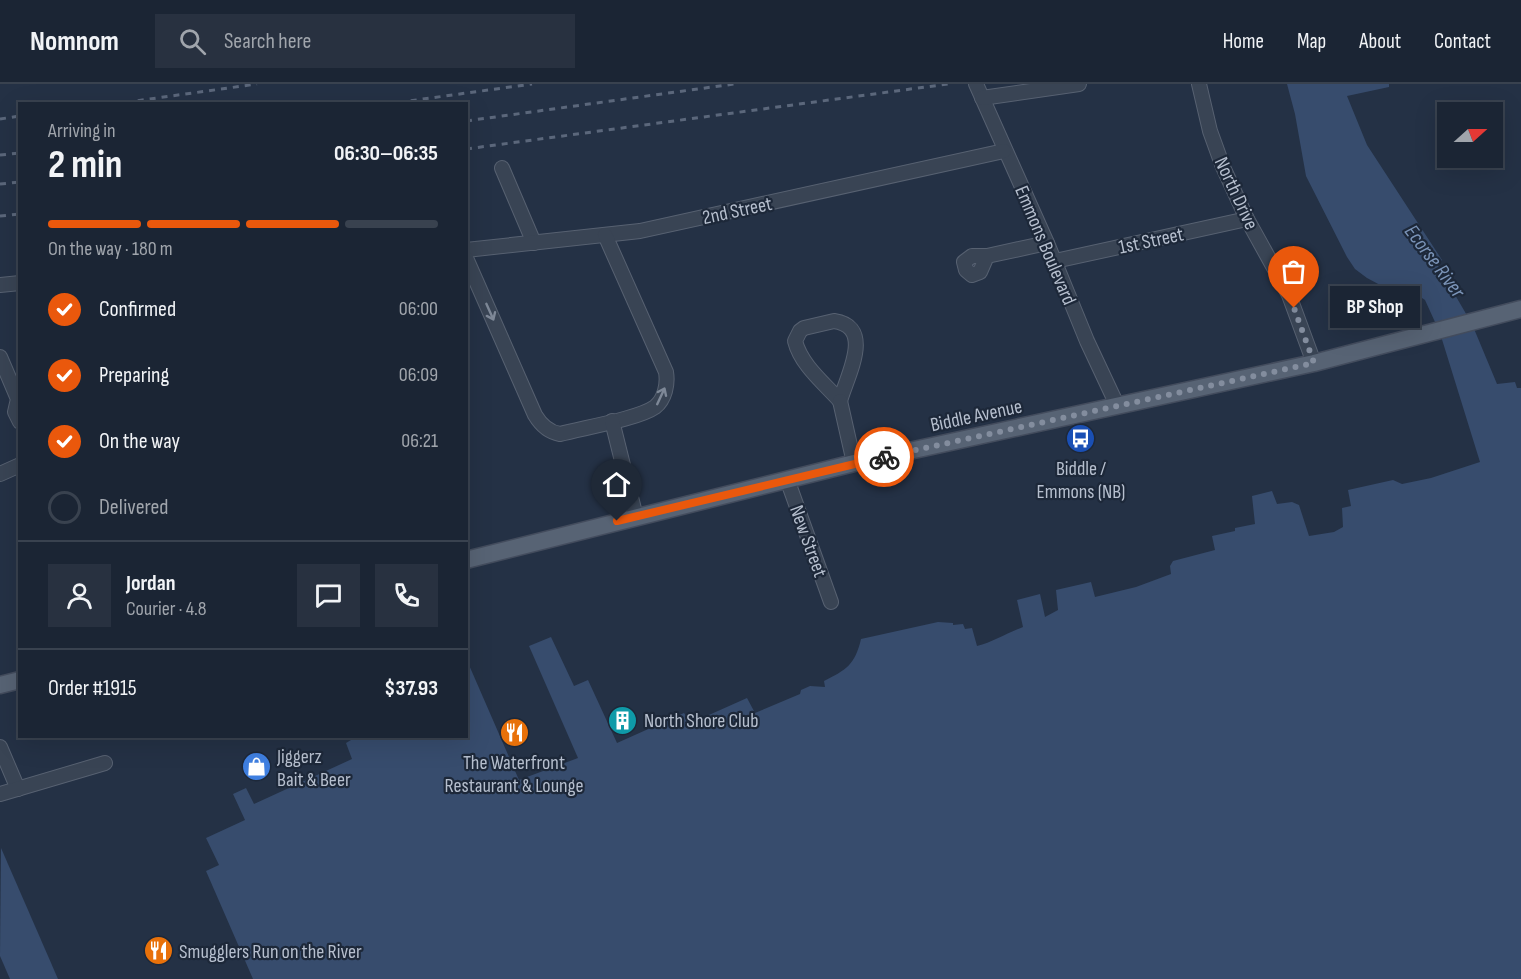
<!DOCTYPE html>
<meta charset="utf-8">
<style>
body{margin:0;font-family:"Sofia Sans Condensed",sans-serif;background:#283140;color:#f1f3f6;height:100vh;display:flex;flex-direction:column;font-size:22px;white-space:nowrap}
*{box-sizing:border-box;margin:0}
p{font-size:20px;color:#a0a5ac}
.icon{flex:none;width:33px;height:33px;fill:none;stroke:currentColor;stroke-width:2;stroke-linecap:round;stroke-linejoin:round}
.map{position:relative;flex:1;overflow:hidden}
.side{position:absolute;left:18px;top:18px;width:450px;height:636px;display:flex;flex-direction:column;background:#1b2534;border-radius:0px;box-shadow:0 6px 24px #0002,0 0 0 2px #39424f}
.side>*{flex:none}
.needle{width:39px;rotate:69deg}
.tools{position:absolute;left:1437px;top:18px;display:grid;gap:12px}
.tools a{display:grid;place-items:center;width:66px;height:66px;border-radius:0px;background:#1b2534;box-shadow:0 6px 24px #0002,0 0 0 2px #39424f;font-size:30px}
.pin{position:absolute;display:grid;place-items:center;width:51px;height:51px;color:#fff;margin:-62px -26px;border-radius:50% 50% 50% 0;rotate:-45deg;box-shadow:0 0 6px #0007}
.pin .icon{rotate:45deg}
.courier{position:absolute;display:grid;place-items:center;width:60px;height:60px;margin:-30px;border:4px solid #ea580c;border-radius:50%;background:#fff;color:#222;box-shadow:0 2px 8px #0007}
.bubble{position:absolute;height:42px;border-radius:0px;background:#1b2534;box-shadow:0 6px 24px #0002,0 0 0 2px #39424f;font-size:20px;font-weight:700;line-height:42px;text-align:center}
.overview em{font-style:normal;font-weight:700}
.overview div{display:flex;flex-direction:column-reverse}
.overview{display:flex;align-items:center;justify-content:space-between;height:102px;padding:0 30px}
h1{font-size:39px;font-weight:700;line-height:45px}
.bar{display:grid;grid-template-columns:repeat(4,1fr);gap:9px 6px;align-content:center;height:72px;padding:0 30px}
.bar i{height:8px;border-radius:4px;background:#39424f}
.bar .active{background:#ea580c}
.bar p{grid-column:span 4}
.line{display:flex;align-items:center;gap:15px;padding:0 30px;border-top:2px solid #39424f}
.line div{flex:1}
.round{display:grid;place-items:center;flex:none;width:63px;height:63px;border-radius:0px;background:#283140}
ol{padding:0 30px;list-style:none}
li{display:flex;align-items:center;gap:18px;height:66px}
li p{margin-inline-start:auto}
li .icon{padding:6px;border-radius:50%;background:#ea580c;color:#fff;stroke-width:4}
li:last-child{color:#a0a5ac}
li i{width:33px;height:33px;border:3px solid #39424f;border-radius:50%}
header{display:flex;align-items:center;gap:36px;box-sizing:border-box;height:84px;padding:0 30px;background:#1b2534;border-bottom:2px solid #39424f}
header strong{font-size:28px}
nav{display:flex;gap:33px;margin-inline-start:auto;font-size:21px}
.search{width:420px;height:54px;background:#283140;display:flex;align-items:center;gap:15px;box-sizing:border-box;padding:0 21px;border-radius:0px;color:#a0a5ac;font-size:22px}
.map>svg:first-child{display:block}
.water{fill:#374c6d}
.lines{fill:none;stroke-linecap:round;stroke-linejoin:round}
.minor-casing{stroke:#576171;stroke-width:16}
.major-casing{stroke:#434c5d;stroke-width:19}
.minor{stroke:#394454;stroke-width:14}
.major{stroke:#576374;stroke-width:16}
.rail{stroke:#5b677b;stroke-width:3;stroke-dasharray:6 6;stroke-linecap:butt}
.oneway{stroke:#7e8897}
.done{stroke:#838d9e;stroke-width:6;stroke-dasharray:0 10.8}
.route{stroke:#ea580c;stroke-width:8}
.labels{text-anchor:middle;stroke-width:4.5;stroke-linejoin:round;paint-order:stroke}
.street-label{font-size:20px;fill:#b6bfce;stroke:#1d2839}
.poi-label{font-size:20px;fill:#b6bfce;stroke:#1d2839;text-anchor:start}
.water-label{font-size:21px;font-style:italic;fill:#7b94b8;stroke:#1d2839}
</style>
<header>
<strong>Nomnom</strong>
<div class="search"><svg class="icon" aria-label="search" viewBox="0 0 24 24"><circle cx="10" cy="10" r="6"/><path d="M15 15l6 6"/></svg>Search here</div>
<nav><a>Home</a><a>Map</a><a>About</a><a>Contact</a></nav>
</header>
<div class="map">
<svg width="1521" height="895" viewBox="0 0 1521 895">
<rect width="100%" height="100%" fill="#243145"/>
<g class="water">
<path d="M1287 0H1389V3L1347 12 1367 61 1442 176 1437 180 1472 240 1497 300 1515 298 1517 304H1521V895H253L206 787 219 781 206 754 245 736 233 710 246 704 254 720 352 675 346 659 356 653 466 652V582L469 581 519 696 578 674 529 562 551 553 574 602 588 596 617 659 684 629 691 639 747 614 755 629 800 610 801 606 810 602 825 603 824 597C846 586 855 581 861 555L938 538 953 539V541L963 540 965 545 972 544 977 562C993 558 1007 549 1023 543L1017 516 1040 510 1045 533 1058 526 1056 506 1091 498 1095 513 1136 503 1171 490 1170 482 1173 477 1215 466 1212 452 1235 447V444L1255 440 1252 412 1272 407 1277 420 1292 418 1299 421 1309 452 1334 448 1343 443 1342 424 1351 422 1348 406 1393 396 1402 400 1431 394 1480 378 1440 249 1425 216 1419 212 1397 210 1367 194 1355 185 1347 173 1306 92 1295 30Z"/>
<path d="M1 764 58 895H10L0 872Z"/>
</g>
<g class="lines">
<defs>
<g id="minor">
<path d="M976 0 1047 159 1087 257 1117 321"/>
<path d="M1199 0 1210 47 1223 83 1247 135 1289 211 1314 279"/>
<path d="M982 14 1079 0"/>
<path d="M502 84 534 159"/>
<path d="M466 166 640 147 1004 67"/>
<path d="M987 172 980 188 972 191 966 186 964 178 972 172H987L1047 159"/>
<path d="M466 174 535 331C541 341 548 348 560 350 582 344 638 335 655 323 665 315 668 300 666 288L605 151"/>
<path d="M1055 177 1247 135"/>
<path d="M0 201 20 199"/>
<path d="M834 237C875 243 847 292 840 317 824 299 801 281 795 257L800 247 804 244Z"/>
<path d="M0 273 18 315 15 328 20 338"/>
<path d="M840 317 854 379"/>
<path d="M612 337 636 433"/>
<path d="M0 390 20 381"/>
<path d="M787 395 831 518"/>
<path d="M0 663 18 705"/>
<path d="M0 710 105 679"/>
</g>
<g id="major">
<path d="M466 476 854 379 1314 279 1521 225"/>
<path d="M0 601 20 596"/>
</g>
</defs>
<use href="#minor" class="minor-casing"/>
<use href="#major" class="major-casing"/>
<use href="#minor" class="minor"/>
<use href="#major" class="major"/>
<g class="rail">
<path d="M114 20 257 0"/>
<path d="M387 20 532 0"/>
<path d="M0 35 20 32"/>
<path d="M466 37 734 0"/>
<path d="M466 65 948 0"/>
<path d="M0 71 20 69"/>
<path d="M0 100 20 98"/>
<path d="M0 132 20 130"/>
</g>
</g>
<defs><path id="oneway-shaft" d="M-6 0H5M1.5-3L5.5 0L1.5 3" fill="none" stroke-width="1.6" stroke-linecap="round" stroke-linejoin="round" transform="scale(1.5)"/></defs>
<g class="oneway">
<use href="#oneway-shaft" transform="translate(490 228) rotate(66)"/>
<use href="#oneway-shaft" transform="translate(661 312) rotate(-65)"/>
</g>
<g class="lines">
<path class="done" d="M884 373 1314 279 1294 224"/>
<path class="route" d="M617 437 884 373"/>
</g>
<defs>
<symbol id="bus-disc" viewBox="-11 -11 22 22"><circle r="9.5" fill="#1a4fb4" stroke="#1d2839"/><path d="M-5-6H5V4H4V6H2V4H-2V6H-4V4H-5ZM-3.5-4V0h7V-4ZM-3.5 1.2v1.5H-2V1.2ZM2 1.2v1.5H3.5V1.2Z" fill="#fff"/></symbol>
<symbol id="building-disc" viewBox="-11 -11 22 22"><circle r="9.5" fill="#0f9aa8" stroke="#1d2839"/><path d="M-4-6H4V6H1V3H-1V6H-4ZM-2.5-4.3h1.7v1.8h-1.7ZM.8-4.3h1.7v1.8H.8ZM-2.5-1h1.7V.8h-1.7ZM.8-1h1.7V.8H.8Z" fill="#fff"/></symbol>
<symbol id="restaurant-disc" viewBox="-11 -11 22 22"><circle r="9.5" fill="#e8710a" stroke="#1d2839"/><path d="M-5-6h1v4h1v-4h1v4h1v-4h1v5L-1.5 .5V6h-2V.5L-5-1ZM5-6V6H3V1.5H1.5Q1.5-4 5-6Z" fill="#fff"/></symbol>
<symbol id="shop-disc" viewBox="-11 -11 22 22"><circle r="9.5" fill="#3f7fe0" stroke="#1d2839"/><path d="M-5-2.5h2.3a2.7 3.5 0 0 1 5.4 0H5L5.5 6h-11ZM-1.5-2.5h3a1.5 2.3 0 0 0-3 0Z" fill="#fff"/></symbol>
</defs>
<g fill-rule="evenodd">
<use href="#bus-disc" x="1064" y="338" width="33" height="33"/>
<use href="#building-disc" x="606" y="620" width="33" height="33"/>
<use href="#restaurant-disc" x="498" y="632" width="33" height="33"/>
<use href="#shop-disc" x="240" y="666" width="33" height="33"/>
<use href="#restaurant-disc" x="142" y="850" width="33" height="33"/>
</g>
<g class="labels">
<g class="street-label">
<text transform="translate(1237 109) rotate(65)" y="7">North Drive</text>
<text transform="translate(737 126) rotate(-12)" y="7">2nd Street</text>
<text transform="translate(1151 156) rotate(-12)" y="7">1st Street</text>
<text transform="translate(1046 161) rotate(67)" y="7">Emmons Boulevard</text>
<text transform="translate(976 331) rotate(-12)" y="7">Biddle Avenue</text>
<text transform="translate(809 457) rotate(70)" y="7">New Street</text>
</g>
<g class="poi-label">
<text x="1081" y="391" text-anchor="middle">Biddle /<tspan x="1081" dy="23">Emmons (NB)</tspan></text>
<text x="644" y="643">North Shore Club</text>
<text x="277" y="679">Jiggerz<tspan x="277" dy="23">Bait &amp; Beer</tspan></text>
<text x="514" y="685" text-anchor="middle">The Waterfront<tspan x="514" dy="23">Restaurant &amp; Lounge</tspan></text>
<text x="179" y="874">Smugglers Run on the River</text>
</g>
<g class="water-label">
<text transform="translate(1435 177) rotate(53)" y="7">Ecorse River</text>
</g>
</g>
</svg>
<div class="tools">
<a><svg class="needle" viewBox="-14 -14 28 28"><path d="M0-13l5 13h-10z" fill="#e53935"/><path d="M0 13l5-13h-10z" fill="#a0a5ac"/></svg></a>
</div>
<div class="pin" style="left:1294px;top:224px;background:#ea580c"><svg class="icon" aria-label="bag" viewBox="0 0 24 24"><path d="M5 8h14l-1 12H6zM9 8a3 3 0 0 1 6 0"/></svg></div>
<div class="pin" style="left:617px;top:437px;background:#1f2937"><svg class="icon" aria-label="home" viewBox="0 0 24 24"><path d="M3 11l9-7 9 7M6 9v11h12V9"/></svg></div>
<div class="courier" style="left:884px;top:373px"><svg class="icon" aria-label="bike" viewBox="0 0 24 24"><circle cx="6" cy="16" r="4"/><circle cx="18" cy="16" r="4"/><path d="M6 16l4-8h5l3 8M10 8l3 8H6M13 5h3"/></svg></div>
<div class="bubble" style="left:1330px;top:202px;width:90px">BP Shop</div>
<section class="side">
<div class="overview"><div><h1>2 min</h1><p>Arriving in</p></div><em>06:30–06:35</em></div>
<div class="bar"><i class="active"></i><i class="active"></i><i class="active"></i><i></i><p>On the way · 180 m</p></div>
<ol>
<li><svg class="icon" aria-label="check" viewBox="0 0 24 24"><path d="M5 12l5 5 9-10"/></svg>Confirmed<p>06:00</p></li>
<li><svg class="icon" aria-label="check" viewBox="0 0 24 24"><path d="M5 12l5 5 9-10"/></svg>Preparing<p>06:09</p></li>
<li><svg class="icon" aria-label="check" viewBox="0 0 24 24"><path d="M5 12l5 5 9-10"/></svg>On the way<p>06:21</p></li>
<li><i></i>Delivered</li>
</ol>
<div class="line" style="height:108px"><a class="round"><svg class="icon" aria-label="person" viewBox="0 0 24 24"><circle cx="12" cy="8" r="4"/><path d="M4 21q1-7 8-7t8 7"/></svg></a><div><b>Jordan</b><p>Courier · 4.8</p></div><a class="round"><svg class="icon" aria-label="chat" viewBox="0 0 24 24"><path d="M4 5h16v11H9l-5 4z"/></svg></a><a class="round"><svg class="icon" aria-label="phone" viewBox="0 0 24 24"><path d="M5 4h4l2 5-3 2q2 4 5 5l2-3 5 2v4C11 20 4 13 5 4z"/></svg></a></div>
<div class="line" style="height:78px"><div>Order #1915</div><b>$37.93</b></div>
</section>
</div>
